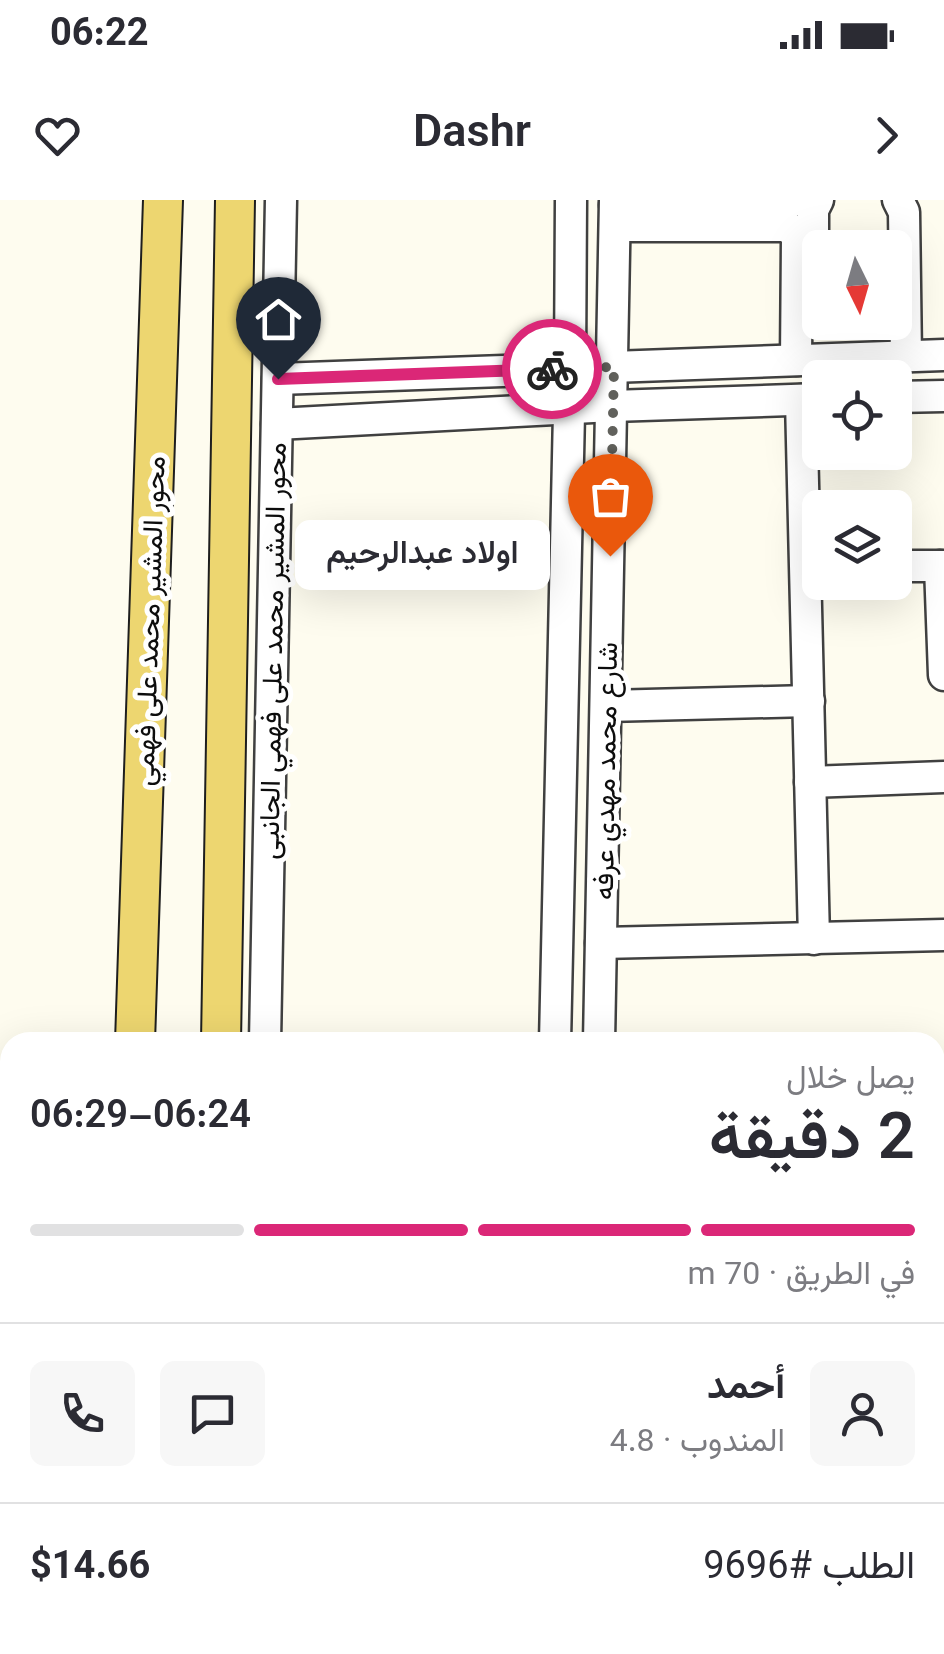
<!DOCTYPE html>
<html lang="ar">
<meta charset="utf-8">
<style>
body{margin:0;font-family:Georgia,Vazirmatn,serif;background:#f7f7f7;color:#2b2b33;direction:rtl;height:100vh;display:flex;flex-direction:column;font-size:38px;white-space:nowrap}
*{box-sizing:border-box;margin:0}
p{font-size:32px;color:#7c7c81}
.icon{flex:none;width:55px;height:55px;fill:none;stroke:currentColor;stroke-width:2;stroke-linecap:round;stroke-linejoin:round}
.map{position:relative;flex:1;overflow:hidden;direction:ltr}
.side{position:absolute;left:0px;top:832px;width:945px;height:622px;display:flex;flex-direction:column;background:#fff;border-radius:30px 30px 0 0;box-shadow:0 10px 40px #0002;direction:rtl}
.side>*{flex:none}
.needle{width:65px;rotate:175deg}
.tools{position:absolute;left:802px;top:30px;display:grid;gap:20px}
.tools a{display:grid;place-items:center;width:110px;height:110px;border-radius:15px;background:#fff;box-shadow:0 10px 40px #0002;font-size:50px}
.pin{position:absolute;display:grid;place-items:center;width:85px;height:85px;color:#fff;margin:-102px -42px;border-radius:50% 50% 50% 0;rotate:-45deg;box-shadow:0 0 10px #0007}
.pin .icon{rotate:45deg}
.courier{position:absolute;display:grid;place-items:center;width:100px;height:100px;margin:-50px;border:8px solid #db2777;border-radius:50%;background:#fff;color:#222;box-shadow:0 2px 12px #0007}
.bubble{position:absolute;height:70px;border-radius:15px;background:#fff;box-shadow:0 10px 40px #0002;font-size:32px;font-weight:600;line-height:70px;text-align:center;direction:rtl}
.headline em{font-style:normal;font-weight:600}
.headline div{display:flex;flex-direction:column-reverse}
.headline{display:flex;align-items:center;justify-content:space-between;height:170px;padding:0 30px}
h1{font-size:65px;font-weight:600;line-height:75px}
.bar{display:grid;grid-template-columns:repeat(4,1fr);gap:15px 10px;align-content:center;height:120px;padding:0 30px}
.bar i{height:12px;border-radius:8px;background:#e1e1e2}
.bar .current{background:#db2777}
.bar p{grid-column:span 4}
.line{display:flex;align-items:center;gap:25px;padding:0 30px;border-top:2px solid #e1e1e2}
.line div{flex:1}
.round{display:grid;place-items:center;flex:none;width:105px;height:105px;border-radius:15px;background:#f7f7f7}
.status{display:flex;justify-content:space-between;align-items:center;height:70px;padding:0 50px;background:#fff;direction:ltr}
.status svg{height:28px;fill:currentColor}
header{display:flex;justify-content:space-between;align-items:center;height:130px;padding:0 30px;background:#fff;font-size:45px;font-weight:600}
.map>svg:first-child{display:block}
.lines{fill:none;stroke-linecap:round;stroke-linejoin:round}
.minor-casing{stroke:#404040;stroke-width:35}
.major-casing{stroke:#1e1e1e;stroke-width:42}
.minor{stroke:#fff;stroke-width:30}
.major{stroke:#edd670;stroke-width:38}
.done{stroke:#61615c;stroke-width:10;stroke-dasharray:0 18}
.route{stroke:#db2777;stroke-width:12}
.labels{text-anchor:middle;stroke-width:10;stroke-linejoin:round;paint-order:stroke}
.street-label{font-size:28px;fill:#0d0d0d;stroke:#fff}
</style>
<div class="status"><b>06:22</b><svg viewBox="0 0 49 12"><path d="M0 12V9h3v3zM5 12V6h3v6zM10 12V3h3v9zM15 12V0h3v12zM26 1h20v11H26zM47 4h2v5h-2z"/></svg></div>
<header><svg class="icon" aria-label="forward" viewBox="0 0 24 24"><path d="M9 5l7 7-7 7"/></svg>Dashr<svg class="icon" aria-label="heart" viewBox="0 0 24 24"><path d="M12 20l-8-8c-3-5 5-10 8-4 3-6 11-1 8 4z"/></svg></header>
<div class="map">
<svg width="944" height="1454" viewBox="0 0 944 1454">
<rect width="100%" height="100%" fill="#fefcef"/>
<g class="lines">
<defs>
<g id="minor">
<path d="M898 0 904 12 906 157"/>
<path d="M615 5H784L795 0"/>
<path d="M615 26H784L793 30 797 39 796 160"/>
<path d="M813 60V10L818 0"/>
<path d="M278 179 944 155"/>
<path d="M895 197 944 196"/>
<path d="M801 200 814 739"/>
<path d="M277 224 612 206 820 199"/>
<path d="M895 366H944"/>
<path d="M940 366 944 475"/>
<path d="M607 506 809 501"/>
<path d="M810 582 944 577"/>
<path d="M601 743 944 735"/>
<path d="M265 842 281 0"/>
<path d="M555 842 570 168 571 0"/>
<path d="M599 842 615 0"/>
<path d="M935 877H944"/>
<path d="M935 1006 944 1005"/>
<path d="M935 1441 944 1440"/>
<path d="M808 1445 809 1454"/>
<path d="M253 1454V1445"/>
<path d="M542 1454 543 1445"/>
<path d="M588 1454V1445"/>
</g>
<g id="major">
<path d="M135 842 163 0"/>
<path d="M221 842 235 0"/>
<path d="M0 1372 10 1362"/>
<path d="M0 1418 10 1416"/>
<path d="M160 1445 166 1454"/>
<path d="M210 1454 211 1445"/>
</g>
</defs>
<use href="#minor" class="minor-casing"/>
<use href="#major" class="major-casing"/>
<use href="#minor" class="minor"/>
<use href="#major" class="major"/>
</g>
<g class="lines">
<path class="done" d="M552 169 614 167 610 356"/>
<path class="route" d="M278 179 552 169"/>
</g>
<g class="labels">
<g class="street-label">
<text transform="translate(149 421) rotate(-88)" y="10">محور المشير محمد على فهمي</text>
<text transform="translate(272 451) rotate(-89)" y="10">محور المشير محمد على فهمي الجانبى</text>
<text transform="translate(605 571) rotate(-89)" y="10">شارع محمد مهدي عرفه</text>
</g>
</g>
</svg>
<div class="tools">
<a><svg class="needle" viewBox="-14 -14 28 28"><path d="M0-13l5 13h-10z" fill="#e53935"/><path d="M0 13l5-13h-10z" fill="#7c7c81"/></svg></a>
<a><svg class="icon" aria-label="locate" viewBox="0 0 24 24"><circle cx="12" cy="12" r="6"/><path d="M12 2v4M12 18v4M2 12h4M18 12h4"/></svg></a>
<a><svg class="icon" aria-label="layers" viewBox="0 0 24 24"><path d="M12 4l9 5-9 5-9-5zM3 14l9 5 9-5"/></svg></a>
</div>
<div class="pin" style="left:610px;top:356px;background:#ea580c"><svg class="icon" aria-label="bag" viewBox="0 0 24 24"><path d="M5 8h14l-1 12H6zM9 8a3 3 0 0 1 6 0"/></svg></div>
<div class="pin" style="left:278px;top:179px;background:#1f2937"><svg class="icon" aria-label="home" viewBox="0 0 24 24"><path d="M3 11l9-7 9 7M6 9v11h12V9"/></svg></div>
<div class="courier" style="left:552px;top:169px"><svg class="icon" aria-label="bike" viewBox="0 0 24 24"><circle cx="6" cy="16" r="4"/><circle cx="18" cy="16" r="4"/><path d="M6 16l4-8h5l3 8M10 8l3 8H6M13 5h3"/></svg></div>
<div class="bubble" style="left:295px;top:320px;width:255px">اولاد عبدالرحيم</div>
<section class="side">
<div class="headline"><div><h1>2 دقيقة</h1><p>يصل خلال</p></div><em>06:24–06:29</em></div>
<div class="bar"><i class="current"></i><i class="current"></i><i class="current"></i><i></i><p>في الطريق · 70 m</p></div>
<div class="line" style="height:180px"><a class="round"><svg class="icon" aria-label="person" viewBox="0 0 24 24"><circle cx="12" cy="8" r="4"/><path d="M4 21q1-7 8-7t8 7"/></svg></a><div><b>أحمد</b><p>المندوب · 4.8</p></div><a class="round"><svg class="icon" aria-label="chat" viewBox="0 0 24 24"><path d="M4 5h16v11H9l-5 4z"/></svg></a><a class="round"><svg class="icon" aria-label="phone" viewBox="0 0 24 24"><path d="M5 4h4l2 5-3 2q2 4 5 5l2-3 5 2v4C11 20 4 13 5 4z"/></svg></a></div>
<div class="line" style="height:130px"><div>الطلب #9696</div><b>$14.66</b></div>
</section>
</div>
